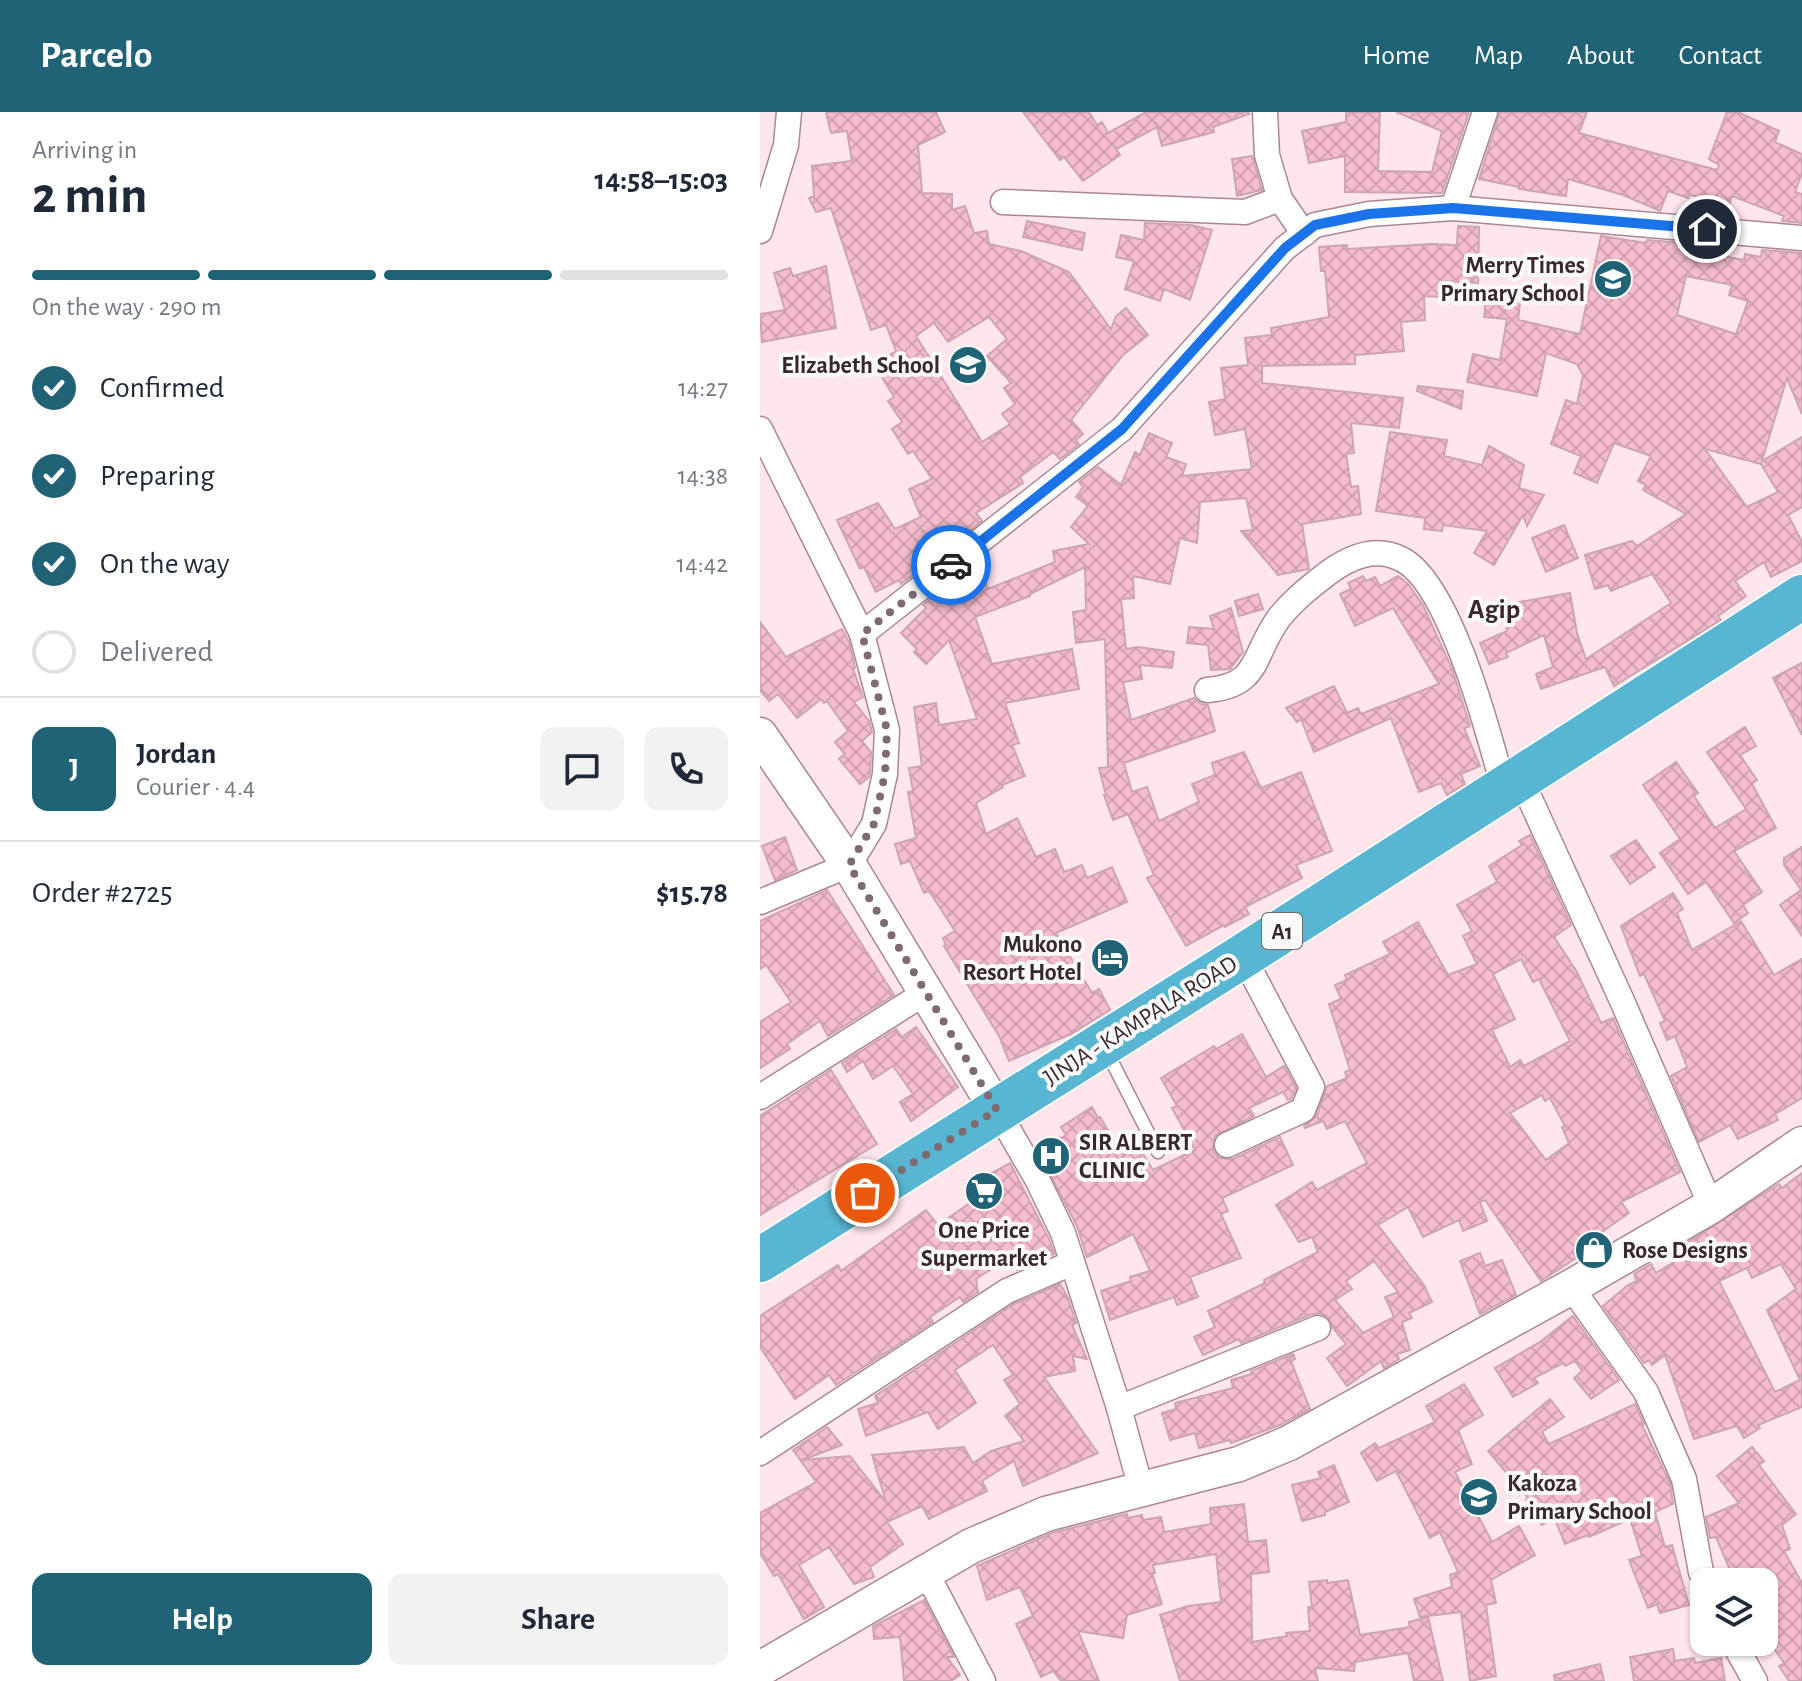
<!DOCTYPE html>
<meta charset="utf-8">
<style>
body{margin:0;font-family:"Alegreya Sans",sans-serif;background:#f2f2f3;color:#1f2937;height:100vh;display:flex;flex-direction:column;font-size:30px;white-space:nowrap}
*{box-sizing:border-box;margin:0}
p{font-size:26px;color:#747a83}
.icon{flex:none;width:44px;height:44px;fill:none;stroke:currentColor;stroke-width:2;stroke-linecap:round;stroke-linejoin:round}
.map{position:relative;flex:1;overflow:hidden}
.side{display:flex;flex-direction:column;background:#fff;width:760px}
.side>*{flex:none}
.buttons{position:absolute;left:930px;top:1456px;display:grid;gap:16px}
.buttons a{display:grid;place-items:center;width:88px;height:88px;border-radius:16px;background:#fff;box-shadow:0 2px 6px #0004;font-size:40px}
.pin{position:absolute;display:grid;place-items:center;width:68px;height:68px;color:#fff;margin:-34px;border:4px solid #fff;border-radius:50%;box-shadow:0 2px 8px #0007}
.courier{position:absolute;display:grid;place-items:center;width:80px;height:80px;margin:-40px;border:6px solid #1a73e8;border-radius:50%;background:#fff;color:#222;box-shadow:0 2px 10px #0007}
.headline em{font-style:normal;font-weight:700}
.headline div{display:flex;flex-direction:column-reverse}
.headline{display:flex;align-items:center;justify-content:space-between;height:136px;padding:0 32px}
h1{font-size:52px;font-weight:700;line-height:60px}
.bar{display:grid;grid-template-columns:repeat(4,1fr);gap:12px 8px;align-content:center;height:96px;padding:0 32px}
.bar i{height:10px;border-radius:6px;background:#e0e1e3}
.bar .active{background:#206376}
.bar p{grid-column:span 4}
.line{display:flex;align-items:center;gap:20px;padding:0 32px;border-top:2px solid #e0e1e3}
.line div{flex:1}
.round{display:grid;place-items:center;flex:none;width:84px;height:84px;border-radius:16px;background:#f2f2f3}
ol{padding:0 32px;list-style:none}
li{display:flex;align-items:center;gap:24px;height:88px}
li p{margin-inline-start:auto}
li .icon{padding:8px;border-radius:50%;background:#206376;color:#fff;stroke-width:4}
li:last-child{color:#747a83}
li i{width:44px;height:44px;border:4px solid #e0e1e3;border-radius:50%}
.cta{display:flex;gap:16px;margin-top:auto;padding:16px 32px}
.cta a{flex:1;height:92px;border-radius:16px;background:#206376;color:#fff;font-size:32px;font-weight:700;line-height:92px;text-align:center}
.cta a+a{background:#f2f2f3;color:#1f2937}
header{display:flex;align-items:center;gap:48px;box-sizing:border-box;height:112px;padding:0 40px;background:#206376;color:#fff}
header strong{font-size:38px}
nav{display:flex;gap:44px;margin-inline-start:auto;font-size:28px}
main{display:flex;flex:1;min-height:0}
.map>svg:first-child{display:block}
.building{fill:url(#building-cross-hatch);stroke:#cca5b0;stroke-width:2;fill-rule:evenodd}
.lines{fill:none;stroke-linecap:round;stroke-linejoin:round}
.lane-casing{stroke:#ac8691;stroke-width:15}
.street-casing{stroke:#ac8691;stroke-width:27}
.secondary-casing{stroke:#ac8691;stroke-width:37}
.highway-casing{stroke:#fff;stroke-width:47}
.lane{stroke:#fff;stroke-width:12}
.street{stroke:#fff;stroke-width:24}
.secondary{stroke:#fff;stroke-width:34}
.highway{stroke:#58b6d2;stroke-width:44}
.done{stroke:#7e6a70;stroke-width:8;stroke-dasharray:0 14.4}
.route{stroke:#1a73e8;stroke-width:10}
.labels{text-anchor:middle;stroke-width:8;stroke-linejoin:round;paint-order:stroke}
.shield{fill:#fafafa;stroke:#72676a;stroke-width:2}
.shield-label{font-size:22px;font-weight:bold;fill:#38282d}
.poi-label{font-size:24px;font-weight:bold;fill:#38282d;stroke:#fafafa;text-anchor:end}
.street-label{font-size:24px;fill:#38282d;stroke:#fafafa}
.quarter-label{font-size:28px;font-weight:bold;fill:#38282d;stroke:#fafafa}
</style>
<header>
<strong>Parcelo</strong>
<nav><a>Home</a><a>Map</a><a>About</a><a>Contact</a></nav>
</header>
<main>
<section class="side">
<div class="headline"><div><h1>2 min</h1><p>Arriving in</p></div><em>14:58–15:03</em></div>
<div class="bar"><i class="active"></i><i class="active"></i><i class="active"></i><i></i><p>On the way · 290 m</p></div>
<ol>
<li><svg class="icon" aria-label="check" viewBox="0 0 24 24"><path d="M5 12l5 5 9-10"/></svg>Confirmed<p>14:27</p></li>
<li><svg class="icon" aria-label="check" viewBox="0 0 24 24"><path d="M5 12l5 5 9-10"/></svg>Preparing<p>14:38</p></li>
<li><svg class="icon" aria-label="check" viewBox="0 0 24 24"><path d="M5 12l5 5 9-10"/></svg>On the way<p>14:42</p></li>
<li><i></i>Delivered</li>
</ol>
<div class="line" style="height:144px"><b class="round" style="background:#206376;color:#fff">J</b><div><b>Jordan</b><p>Courier · 4.4</p></div><a class="round"><svg class="icon" aria-label="chat" viewBox="0 0 24 24"><path d="M4 5h16v11H9l-5 4z"/></svg></a><a class="round"><svg class="icon" aria-label="phone" viewBox="0 0 24 24"><path d="M5 4h4l2 5-3 2q2 4 5 5l2-3 5 2v4C11 20 4 13 5 4z"/></svg></a></div>
<div class="line" style="height:104px"><div>Order #2725</div><b>$15.78</b></div>
<div class="cta"><a>Help</a><a>Share</a></div>
</section>
<div class="map">
<svg width="1042" height="1569" viewBox="0 0 1042 1569">
<defs>
<pattern id="building-cross-hatch" width="8" height="8" patternUnits="userSpaceOnUse" patternTransform="scale(2)"><rect width="8" height="8" fill="#f6bdcd"/><path d="M0 0l8 8M0 8l8-8" fill="none" stroke="#d4a2b0"/></pattern>
</defs>
<rect width="100%" height="100%" fill="#ffe5ec"/>
<g class="building">
<path d="M66 0H176L185 20 158 33 162 81 192 82V98L205 94 214 121 227 119 229 132 261 139 309 160 351 217 356 204 366 196 388 223 363 243 311 308 323 322 316 328 319 332 300 347 293 340 260 365 263 371 216 401 222 409 141 472 139 468 116 480 104 455 100 457 77 408 118 391 135 417 161 405 149 377 172 367 153 339 148 342 132 317 142 310 128 289 134 285 114 252 136 239 126 213 111 218 71 96 56 100 49 86 54 84 52 54 92 49 87 19 71 21ZM229 205 247 227 227 244 251 271 244 276 255 292 242 302 250 312 222 330 156 224 174 211 188 230Z"/>
<path d="M263 0H329L337 13 342 10 348 21 386 0H488L489 2 453 15 454 20 402 34 397 15 356 37 360 43 323 69 304 45 300 48Z"/>
<path d="M586 0H620L618 59 672 60 682 19 636 0H709L682 81 585 80V44L549 51 542 19 586 10Z"/>
<path d="M740 0H827L819 21 957 58 959 53 949 47 967 0H978L1019 19 1015 30 1042 42V61L1035 80 1042 82V111L1022 109 1024 104 972 84 968 97 929 82 928 86 908 79 900 99 863 83 808 67 806 84 759 77V75L719 67Z"/>
<path d="M492 44 502 78 477 84 472 47Z"/>
<path d="M267 109 325 121 322 138 263 125Z"/>
<path d="M385 111 431 113 452 118 430 188 404 177 400 189 365 177 374 149 356 145 361 123 384 128Z"/>
<path d="M698 114 719 115 718 171 685 169 684 185 664 184 665 208 641 210 644 239 595 243V252L502 254V271L643 286 639 316 591 311 594 341 586 342 591 375 598 374 601 402 542 412 549 457 518 463 481 419 493 418 486 386 440 390 437 431 420 426 410 472 373 464 374 486 361 487 366 537 378 535 414 540 412 556 380 553 382 567 363 570 371 608 434 586 441 592 448 593 455 619 364 651 372 680 387 675 399 709 439 690 432 672 455 663 452 651 484 640 501 676 541 660 572 739 536 753 542 766 485 795 489 802 465 815 464 813 426 834 387 766 394 763 368 702 353 708 344 683H346L339 656 348 655 345 527 316 531 313 500 326 498 325 455 270 482V484L215 505 232 552 312 537 319 577 245 591 259 631 252 633 265 664 242 673 243 675 216 691 226 722 257 706 276 745 295 737 304 760 322 753 327 766 352 755 367 790 296 821 332 881 339 877 350 898 311 922 249 949 239 924 184 834 186 833 183 826 195 819 169 779 164 781 150 749 141 752 135 732 156 726 148 680 153 679 149 656 162 654 154 595 176 591 179 613 217 607 189 528 166 552 154 540 157 537 141 521 166 496 163 493 178 481 222 463 228 477 295 450 293 439 329 432 311 415 328 394 316 385 323 375 319 370 338 355 361 373 375 340 380 343 389 321 412 331 406 345 426 352 422 364 492 357 485 317 455 323 449 290 465 287 461 256 488 253 485 226 512 223 511 216 569 205 565 159H561L559 135 587 133V137L672 132 697 133Z"/>
<path d="M841 124 886 131 887 128 923 131 921 136 984 148 985 142 1001 145 1002 138 1042 141V302L1027 266 1002 349 1042 325V395L1028 403 1042 430V449L1011 465 1004 450 975 469 986 484 958 504 961 508 854 574 845 555 781 577 776 562 793 555 784 523 746 541 748 545 729 552 720 531 747 519 743 497 749 496 748 492 810 481 817 521 826 547 911 491 892 462 851 479 848 473 835 477 825 443 872 429 877 434 926 402 883 378 886 373 878 369 891 344 854 331 837 371 814 361 821 344 791 332 806 288 817 292 823 263 817 252 786 241 777 284 707 270 713 242 740 248 747 207 724 205 727 179 761 183 758 208 820 222ZM926 164 972 173 969 183 988 189 976 222 917 203ZM945 337 1001 352 1018 380 987 395Z"/>
<path d="M66 154 76 216 2 230 0 202 25 198 14 161 30 156 33 164Z"/>
<path d="M658 274 703 279 701 297 657 279Z"/>
<path d="M630 320 687 328 684 344 722 353 729 334 764 353 759 376 784 383 767 414 763 403 734 453 714 441 727 419 683 413 682 419 664 417 665 406 616 399Z"/>
<path d="M804 413 818 446 786 460 772 426Z"/>
<path d="M603 464 606 469 615 465 620 474 638 464 648 472 663 493 692 557 710 614 704 616 720 654 701 662 705 672 687 683 681 671 659 680 631 606 554 640 541 607 537 610 526 596 574 574 587 601 598 596 601 602 679 572 633 496 595 514 580 482 591 477 588 471Z"/>
<path d="M498 482 503 497 479 504 475 489Z"/>
<path d="M471 496 483 540 470 557 451 558 448 533 427 531 429 515 454 517 450 504Z"/>
<path d="M0 510 26 545 82 517 89 530 95 556 93 557 103 585 94 590 109 609 112 620 102 629 111 640 110 660 109 665 100 672 79 647 85 642 75 630 88 619 67 589 64 591 61 587 37 606 18 582 9 589 0 578Z"/>
<path d="M1042 551V623L1013 566Z"/>
<path d="M985 615 996 634 980 643 997 668 992 672 1016 716 974 739 1002 780 983 793 988 801 974 811 946 770 928 782 900 741 920 727 883 673 916 650 938 681 934 684 955 716 986 697 947 640Z"/>
<path d="M770 723 811 813 794 825 817 860 841 911 853 906 920 1060 861 1090 869 1101 813 1140 816 1146 781 1169 725 1088 720 1090 727 1109 703 1119 699 1108 663 1125 648 1095 618 1113 664 1173 672 1190 649 1201 652 1206 642 1210 650 1238 637 1242 639 1247 624 1256 621 1249 587 1274 567 1246 586 1232 573 1216 568 1205 561 1201 552 1202 481 1231 479 1227 443 1243 434 1225 455 1215 448 1199 505 1171 504 1168 558 1140 552 1125 539 1130 516 1093 552 1070 557 1078 607 1051 585 1009 567 1017 563 1009 545 1016 544 1014 557 1003 567 974 587 966 585 960 590 958 569 892 581 887 575 873 587 868 585 863 630 842 623 830 658 810 688 863 717 852 703 824 712 819 697 793 737 770 729 754 762 733 759 729ZM761 847 773 870 779 867 810 929 764 954 760 948 750 955 732 918 755 907 733 862ZM782 983 785 989 790 986 805 1014 802 1015 809 1031 786 1048 750 1001ZM614 1149 638 1180 625 1185 634 1205 603 1221 575 1188 592 1177 586 1169Z"/>
<path d="M25 725 37 758 15 768 2 734Z"/>
<path d="M876 728 895 755 870 772 851 744Z"/>
<path d="M1042 735V824L1020 793 1041 778 1024 753V746Z"/>
<path d="M67 778 134 883 68 924 60 909 27 932 30 937 0 956V910L31 890 6 853 0 857V809Z"/>
<path d="M913 781 923 797 917 801 932 838 981 809 1014 863 1042 847V986L1015 1002 1018 1008 978 1027 970 1013 939 1030 911 964 927 955 915 924 907 928 900 911 905 909 884 862 880 864 861 814Z"/>
<path d="M156 915 198 975 151 1009 140 990 153 982 133 954 113 967 103 949 87 960 82 951 136 917 142 925Z"/>
<path d="M482 922 506 965 524 954 536 976 531 987 528 988 523 980 489 996 494 1004 455 1024 453 1039 459 1046 473 1047 520 1025 533 1053 462 1086 468 1099 461 1102 481 1146 430 1165 438 1185 417 1193 414 1185 350 1208 341 1179 371 1169 370 1165 390 1159 373 1122 327 1145 317 1114 278 1039 306 1023 301 1015 332 995 338 1006 340 1005 363 1043 378 1034 393 1058 435 1038 412 996 417 994 401 966 454 934 456 937Z"/>
<path d="M71 958 117 1032 0 1103V1004Z"/>
<path d="M250 1051 289 1127 294 1142 257 1158 250 1145 216 1167 218 1180 203 1190 200 1185 170 1205 173 1210 76 1273 69 1263 35 1287 0 1235V1204L78 1153 81 1159 166 1098 178 1113 217 1086 210 1073Z"/>
<path d="M1042 1061V1295L998 1313 1000 1316 984 1326 977 1314 934 1327 905 1243 892 1253 889 1248 884 1251 843 1194 868 1173 877 1169 874 1162 891 1152 896 1161 929 1141 925 1132 1019 1072 1022 1076ZM1021 1152 1036 1177 1007 1198 1040 1268 1015 1280 959 1169 987 1156 992 1166Z"/>
<path d="M720 1141 725 1154 742 1148 756 1183 720 1202 700 1149Z"/>
<path d="M300 1172 308 1186 316 1211 312 1213 327 1247 313 1244 315 1259 284 1265 338 1341 263 1374 254 1349 222 1369 227 1379 169 1407 162 1394 127 1410 143 1432 110 1455 114 1465 94 1472 69 1435 39 1453 64 1495 44 1507 18 1462 14 1464 0 1441V1401L56 1370 33 1338 67 1315 82 1333 42 1348 90 1344 126 1390 112 1343 204 1335 213 1351 231 1339 264 1329 245 1304 260 1292 244 1268 253 1263 233 1233 195 1258 216 1291 178 1317 168 1300 106 1324 98 1297 118 1291 115 1284 254 1192Z"/>
<path d="M813 1204 859 1268 831 1287 814 1266 822 1259 815 1249 805 1254 803 1251 774 1266 778 1271 753 1285 735 1256 780 1230Z"/>
<path d="M533 1242 535 1247 531 1249 550 1297 520 1313 471 1331 470 1328 439 1336 435 1321 410 1328 402 1301 416 1297 415 1291 473 1276 471 1268 492 1262 491 1259Z"/>
<path d="M704 1272 723 1303 698 1318 712 1352 695 1360 732 1430 759 1414 775 1443 731 1468 736 1491 726 1493 736 1564 710 1569 701 1500 660 1505 654 1487 692 1475 690 1463 698 1460 680 1420 670 1426 636 1359 617 1369 601 1341 615 1331 619 1336 675 1310 666 1294Z"/>
<path d="M790 1287 804 1305 782 1320 789 1332 875 1292 884 1312 882 1313 910 1371 913 1392 895 1400 905 1435 912 1433 929 1493 900 1501 897 1492 888 1496 869 1448 882 1444 870 1407 829 1425 828 1423 805 1432 794 1405 782 1413 766 1388 768 1386 728 1339Z"/>
<path d="M992 1335 1004 1349 999 1353 1036 1402 1022 1413 1030 1437 1024 1439 1042 1471V1569H1029L1019 1554 1024 1551 1004 1522V1470H975L956 1425 950 1426 946 1405 979 1391 957 1364Z"/>
<path d="M574 1353 589 1390 565 1400V1403L542 1409 532 1373 561 1366 558 1360Z"/>
<path d="M484 1392 488 1430 506 1428 509 1460 491 1462 492 1530 527 1524 526 1521 550 1519 548 1495H552L549 1470 567 1468V1471L588 1468 600 1523 650 1515 649 1510 668 1505 683 1569H654L648 1541 595 1550 594 1559 555 1556 558 1569H420L400 1503 428 1494 461 1490 456 1442 393 1453 395 1461H392L402 1492 367 1503 363 1526 318 1519 339 1569H301L293 1559 281 1565 256 1512 273 1504 260 1475 227 1488 217 1454 292 1421 367 1402 368 1406 382 1403 383 1408 401 1405 404 1420 451 1412 450 1396Z"/>
<path d="M164 1488 194 1545H187L200 1563 191 1569H144L140 1525 114 1527 113 1514Z"/>
<path d="M913 1537 915 1549 934 1546 935 1551 961 1546 965 1569H874L870 1545Z"/>
<path d="M840 1552 844 1569H795L794 1563Z"/>
</g>
<g class="lines">
<defs>
<path id="lane" d="M347 940 398 1040"/>
<g id="street">
<path d="M505 0 507 43 520 87 544 122"/>
<path d="M243 90 485 100 520 87"/>
<path d="M693 96 725 0"/>
<path d="M0 119 26 33 29 0"/>
<path d="M0 317 102 522 127 618 125 662 114 712 89 753 0 790"/>
<path d="M102 522 362 317 525 136 555 113 609 102 693 96 1042 126"/>
<path d="M447 578C501 574 492 542 519 506 533 488 550 475 568 461 590 445 615 434 641 447 690 470 730 626 744 678"/>
<path d="M761 667 863 891 951 1094"/>
<path d="M0 985 165 881"/>
<path d="M237 998 277 1067 303 1121 359 1296 381 1377"/>
<path d="M467 1033 543 998 552 975 483 844"/>
<path d="M811 1175 886 1280 924 1367 941 1460 945 1470"/>
<path d="M359 1296 558 1216"/>
<path d="M0 1341 247 1179 312 1151"/>
<path d="M166 1460 223 1569"/>
<path d="M973 1530 995 1569"/>
</g>
<g id="secondary">
<path d="M0 623 89 753 237 998"/>
<path d="M0 1557 211 1434 286 1402 479 1352 529 1331 811 1175 951 1094 1042 1032"/>
</g>
<path id="highway" d="M0 1148 483 844 1042 485"/>
</defs>
<use href="#lane" class="lane-casing"/>
<use href="#street" class="street-casing"/>
<use href="#secondary" class="secondary-casing"/>
<use href="#highway" class="highway-casing"/>
<use href="#lane" class="lane"/>
<use href="#street" class="street"/>
<use href="#secondary" class="secondary"/>
<use href="#highway" class="highway"/>
</g>
<g class="lines">
<path class="done" d="M105 1081 237 998 89 753 114 712 125 662 127 618 102 522 191 453"/>
<path class="route" d="M191 453 362 317 525 136 555 113 609 102 693 96 947 117"/>
</g>
<defs>
<symbol id="school-disc" viewBox="-11 -11 22 22"><circle r="9.5" fill="#206376" stroke="#fafafa"/><path d="M0-5L7-2L0 1L-7-2ZM-4 1L0 2.5L4 1V4Q0 6-4 4Z" fill="#fff"/></symbol>
<symbol id="hotel-disc" viewBox="-11 -11 22 22"><circle r="9.5" fill="#206376" stroke="#fafafa"/><path d="M-6-4.5h1.5V1H6V5H4.5V3h-9V5H-6ZM-4 0a1.8 1.8 0 1 1 3.6 0ZM.5 0V-2.5h3Q6-2.5 6 0Z" fill="#fff"/></symbol>
<symbol id="hospital-disc" viewBox="-11 -11 22 22"><circle r="9.5" fill="#206376" stroke="#fafafa"/><path d="M-5-5h3v3.5h4V-5h3V5h-3V1.5h-4V5h-3Z" fill="#fff"/></symbol>
<symbol id="supermarket-disc" viewBox="-11 -11 22 22"><circle r="9.5" fill="#206376" stroke="#fafafa"/><path d="M-6-5.5h2.5l.6 2H6L4.5 2H-2.5L-4.4-4H-6ZM-1.5 3.2a1.3 1.3 0 1 0 .1 0ZM3 3.2a1.3 1.3 0 1 0 .1 0Z" fill="#fff"/></symbol>
<symbol id="shop-disc" viewBox="-11 -11 22 22"><circle r="9.5" fill="#206376" stroke="#fafafa"/><path d="M-5-2.5h2.3a2.7 3.5 0 0 1 5.4 0H5L5.5 6h-11ZM-1.5-2.5h3a1.5 2.3 0 0 0-3 0Z" fill="#fff"/></symbol>
</defs>
<g fill-rule="evenodd">
<use href="#school-disc" x="831" y="145" width="44" height="44"/>
<use href="#school-disc" x="186" y="231" width="44" height="44"/>
<use href="#hotel-disc" x="328" y="824" width="44" height="44"/>
<use href="#hospital-disc" x="269" y="1022" width="44" height="44"/>
<use href="#supermarket-disc" x="202" y="1057" width="44" height="44"/>
<use href="#shop-disc" x="812" y="1116" width="44" height="44"/>
<use href="#school-disc" x="697" y="1363" width="44" height="44"/>
</g>
<g class="labels">
<rect class="shield" x="502" y="801" width="40" height="36" rx="6"/>
<g class="shield-label">
<text x="522" y="827">A1</text>
</g>
<g class="poi-label">
<text x="825" y="161">Merry Times<tspan x="825" dy="28">Primary School</tspan></text>
<text x="180" y="261">Elizabeth School</text>
<text x="322" y="840">Mukono<tspan x="322" dy="28">Resort Hotel</tspan></text>
<text x="319" y="1038" text-anchor="start">SIR ALBERT<tspan x="319" dy="28">CLINIC</tspan></text>
<text x="224" y="1126" text-anchor="middle">One Price<tspan x="224" dy="28">Supermarket</tspan></text>
<text x="862" y="1146" text-anchor="start">Rose Designs</text>
<text x="747" y="1379" text-anchor="start">Kakoza<tspan x="747" dy="28">Primary School</tspan></text>
</g>
<g class="street-label">
<text transform="translate(380 908) rotate(-32)" y="8">JINJA - KAMPALA ROAD</text>
</g>
<g class="quarter-label">
<text x="734" y="506">Agip</text>
</g>
</g>
</svg>
<div class="buttons">
<a><svg class="icon" aria-label="layers" viewBox="0 0 24 24"><path d="M12 4l9 5-9 5-9-5zM3 14l9 5 9-5"/></svg></a>
</div>
<div class="pin" style="left:105px;top:1081px;background:#ea580c"><svg class="icon" aria-label="bag" viewBox="0 0 24 24"><path d="M5 8h14l-1 12H6zM9 8a3 3 0 0 1 6 0"/></svg></div>
<div class="pin" style="left:947px;top:117px;background:#1f2937"><svg class="icon" aria-label="home" viewBox="0 0 24 24"><path d="M3 11l9-7 9 7M6 9v11h12V9"/></svg></div>
<div class="courier" style="left:191px;top:453px"><svg class="icon" aria-label="car" viewBox="0 0 24 24"><path d="M5 17H2v-5l4-1 3-4h7l3 4 3 1v5h-3M9 17h6M6 11h13"/><circle cx="7" cy="17" r="2"/><circle cx="17" cy="17" r="2"/></svg></div>
</div>
</main>
